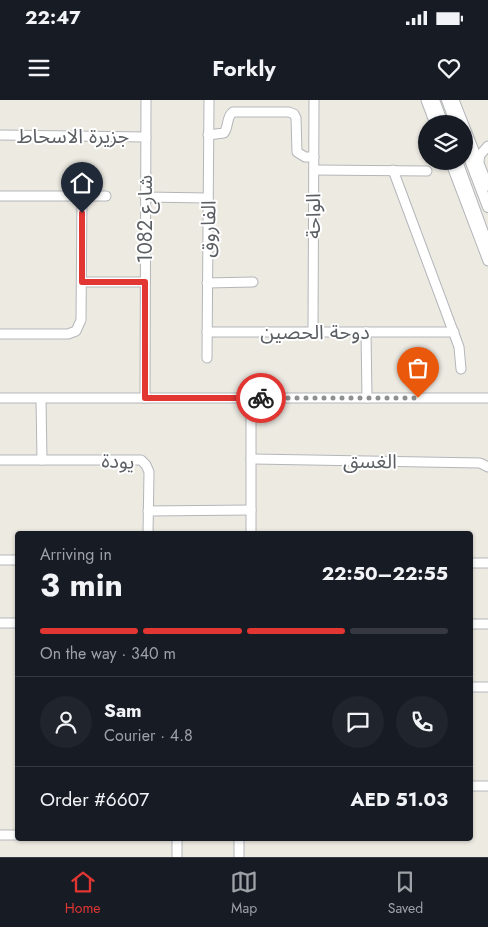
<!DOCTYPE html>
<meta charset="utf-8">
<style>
body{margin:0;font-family:Jost,"Noto Sans Arabic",sans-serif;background:#20242c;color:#f1f3f6;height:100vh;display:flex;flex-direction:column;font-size:19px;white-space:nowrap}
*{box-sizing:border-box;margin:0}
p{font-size:16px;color:#9ea1a6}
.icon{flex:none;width:28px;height:28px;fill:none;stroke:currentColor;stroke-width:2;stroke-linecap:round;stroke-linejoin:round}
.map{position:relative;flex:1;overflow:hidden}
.drawer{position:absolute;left:15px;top:431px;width:458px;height:310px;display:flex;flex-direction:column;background:#171b24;border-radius:5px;box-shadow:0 1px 4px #0004}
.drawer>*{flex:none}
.tools{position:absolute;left:418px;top:15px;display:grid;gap:10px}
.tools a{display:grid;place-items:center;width:55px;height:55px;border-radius:50%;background:#171b24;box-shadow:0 1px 4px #0004;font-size:25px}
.pin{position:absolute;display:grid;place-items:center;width:42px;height:42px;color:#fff;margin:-51px -21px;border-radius:50% 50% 50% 0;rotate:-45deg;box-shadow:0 0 5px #0007}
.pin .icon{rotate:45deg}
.courier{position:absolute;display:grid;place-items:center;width:50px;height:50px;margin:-25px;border:4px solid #e23633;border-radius:50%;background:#fff;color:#222;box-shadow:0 1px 6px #0007}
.headline em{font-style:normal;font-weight:700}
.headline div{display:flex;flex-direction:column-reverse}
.headline{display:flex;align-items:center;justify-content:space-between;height:85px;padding:0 25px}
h1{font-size:32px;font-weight:700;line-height:38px}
.bar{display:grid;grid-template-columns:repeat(4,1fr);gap:8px 5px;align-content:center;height:60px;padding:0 25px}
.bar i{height:6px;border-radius:4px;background:#363941}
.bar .current{background:#e23633}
.bar p{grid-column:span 4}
.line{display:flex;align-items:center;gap:12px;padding:0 25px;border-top:1px solid #363941}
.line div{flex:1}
.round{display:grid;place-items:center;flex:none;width:52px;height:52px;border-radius:26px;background:#20242c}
.status{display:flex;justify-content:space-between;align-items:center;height:35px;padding:0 25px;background:#171b24;direction:ltr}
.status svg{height:14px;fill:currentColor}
header{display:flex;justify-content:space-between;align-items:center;height:65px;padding:0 25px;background:#171b24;font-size:22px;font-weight:700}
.tab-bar{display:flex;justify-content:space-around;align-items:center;height:70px;border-top:1px solid #363941;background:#171b24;font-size:14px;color:#9ea1a6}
.tab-bar a{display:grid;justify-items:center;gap:2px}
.tab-bar .current{color:#e23633}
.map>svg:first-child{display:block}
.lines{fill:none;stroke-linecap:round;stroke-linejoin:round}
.minor-casing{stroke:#b3b6b9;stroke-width:11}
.tertiary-casing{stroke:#b3b6b9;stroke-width:12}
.minor{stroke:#fff;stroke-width:9}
.tertiary{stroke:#fff;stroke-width:10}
.done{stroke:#8e908f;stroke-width:5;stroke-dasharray:0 9}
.route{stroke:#e23633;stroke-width:6}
.labels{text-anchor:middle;stroke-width:4;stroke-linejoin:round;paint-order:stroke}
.street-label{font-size:20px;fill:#5b5f63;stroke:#fff}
</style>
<div class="status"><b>22:47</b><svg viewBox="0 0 49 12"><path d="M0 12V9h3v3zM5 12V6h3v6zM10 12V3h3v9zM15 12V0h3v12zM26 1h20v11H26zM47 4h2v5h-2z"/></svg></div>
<header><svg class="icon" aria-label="menu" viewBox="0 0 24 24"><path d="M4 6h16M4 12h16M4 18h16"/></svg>Forkly<svg class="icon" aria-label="heart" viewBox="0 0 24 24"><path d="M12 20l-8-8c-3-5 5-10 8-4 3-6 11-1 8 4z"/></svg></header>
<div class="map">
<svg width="488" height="757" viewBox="0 0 488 757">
<rect width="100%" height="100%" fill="#edeae2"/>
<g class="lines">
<defs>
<g id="minor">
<path d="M426 0 435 24"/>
<path d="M454 0 488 86"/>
<path d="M0 35 146 37"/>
<path d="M208 35 224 33C229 26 226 17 233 12H289L294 14 296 18 297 52 305 57H314"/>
<path d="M450 61 488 161"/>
<path d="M479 61 480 55 488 46"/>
<path d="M314 70 427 71"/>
<path d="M393 70 459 247 461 269"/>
<path d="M0 96H106"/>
<path d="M145 97 208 98"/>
<path d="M82 182H145"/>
<path d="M207 183 253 182"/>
<path d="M207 232H454"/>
<path d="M366 232 367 298"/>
<path d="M313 233 314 0"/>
<path d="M0 234H68L76 231 81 220 82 96"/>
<path d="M207 258 209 0"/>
<path d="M0 298H488"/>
<path d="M145 298 146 0"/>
<path d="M251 298V434"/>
<path d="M41 299 42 360"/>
<path d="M251 359 480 363 488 367"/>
<path d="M0 360H141L146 365 149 372 148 434"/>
<path d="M148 411 251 410"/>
<path d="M0 460H18"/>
<path d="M470 463H488"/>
<path d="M0 523H18"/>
<path d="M470 524H488"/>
<path d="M470 587H488"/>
<path d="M470 686H488"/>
<path d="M0 735H18"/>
<path d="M177 757V739"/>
<path d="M239 757V739"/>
</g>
<g id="tertiary">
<path d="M434 0 443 24"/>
<path d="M447 0 456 24"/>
<path d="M464 44 488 107"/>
<path d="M457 61 488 146"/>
</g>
</defs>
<use href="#minor" class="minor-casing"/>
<use href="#tertiary" class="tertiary-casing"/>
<use href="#minor" class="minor"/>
<use href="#tertiary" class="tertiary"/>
</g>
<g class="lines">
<path class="done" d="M261 298H418"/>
<path class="route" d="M82 113V182H145V298H261"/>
</g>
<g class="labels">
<g class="street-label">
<text x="73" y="43">جزيرة الاسحاط</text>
<text transform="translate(313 116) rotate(-90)" y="7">الواحة</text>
<text transform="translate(145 119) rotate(-90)" y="7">شارع 1082</text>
<text transform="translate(208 129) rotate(-89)" y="7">الفاروق</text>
<text x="315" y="239">دوحة الحصين</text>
<text transform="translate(118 361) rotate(3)" y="7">يودة</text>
<text transform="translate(370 361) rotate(1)" y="7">الغسق</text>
</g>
</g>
</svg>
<div class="tools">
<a><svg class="icon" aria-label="layers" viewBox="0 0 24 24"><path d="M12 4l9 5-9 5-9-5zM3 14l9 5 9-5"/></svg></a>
</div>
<div class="pin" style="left:418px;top:298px;background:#ea580c"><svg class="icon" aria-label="bag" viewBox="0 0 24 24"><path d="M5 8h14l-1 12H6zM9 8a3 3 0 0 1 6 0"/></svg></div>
<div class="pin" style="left:82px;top:113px;background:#1f2937"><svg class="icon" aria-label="home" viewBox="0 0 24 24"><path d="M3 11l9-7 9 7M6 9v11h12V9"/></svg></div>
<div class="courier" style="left:261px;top:298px"><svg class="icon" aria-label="bike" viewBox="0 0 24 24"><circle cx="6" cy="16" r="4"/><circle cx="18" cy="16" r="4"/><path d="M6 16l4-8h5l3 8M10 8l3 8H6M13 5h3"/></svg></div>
<section class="drawer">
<div class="headline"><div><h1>3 min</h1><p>Arriving in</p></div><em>22:50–22:55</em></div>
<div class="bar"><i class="current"></i><i class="current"></i><i class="current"></i><i></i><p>On the way · 340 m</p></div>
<div class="line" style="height:90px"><a class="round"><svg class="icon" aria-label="person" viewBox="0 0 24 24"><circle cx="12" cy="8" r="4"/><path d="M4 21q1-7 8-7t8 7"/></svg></a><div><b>Sam</b><p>Courier · 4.8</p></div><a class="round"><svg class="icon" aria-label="chat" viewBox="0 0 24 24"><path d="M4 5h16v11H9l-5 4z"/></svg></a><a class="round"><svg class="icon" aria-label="phone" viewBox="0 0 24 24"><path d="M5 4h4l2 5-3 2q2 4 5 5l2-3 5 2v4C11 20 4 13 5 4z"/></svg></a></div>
<div class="line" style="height:65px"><div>Order #6607</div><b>AED 51.03</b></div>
</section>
</div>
<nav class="tab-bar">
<a class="current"><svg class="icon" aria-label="home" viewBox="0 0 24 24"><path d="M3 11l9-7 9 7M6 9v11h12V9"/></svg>Home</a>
<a><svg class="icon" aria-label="map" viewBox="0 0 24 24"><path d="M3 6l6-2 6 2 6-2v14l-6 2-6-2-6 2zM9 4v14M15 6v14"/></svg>Map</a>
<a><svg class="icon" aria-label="saved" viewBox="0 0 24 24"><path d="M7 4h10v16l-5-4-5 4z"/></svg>Saved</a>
</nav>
